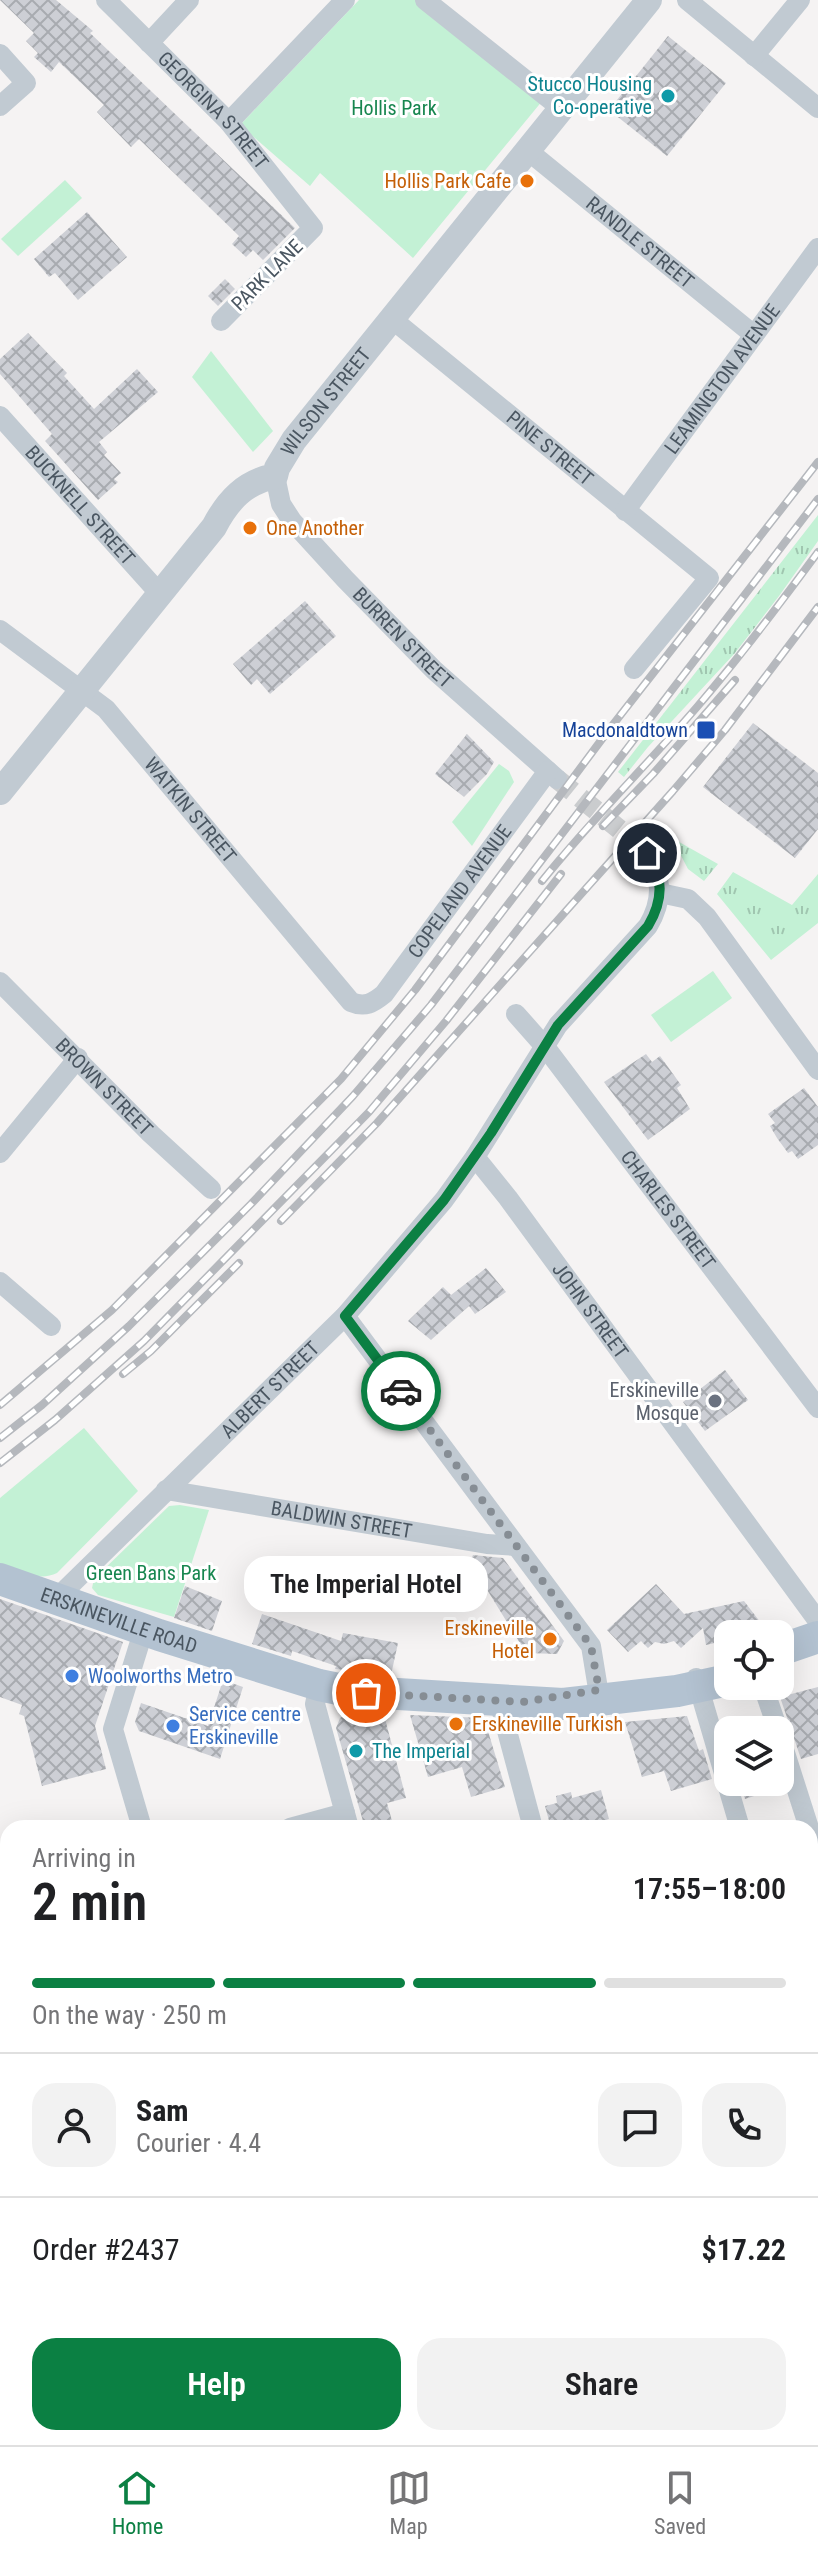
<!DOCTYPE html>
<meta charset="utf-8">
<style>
body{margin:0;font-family:"Roboto Condensed",sans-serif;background:#f2f2f2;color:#202124;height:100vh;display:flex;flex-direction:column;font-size:30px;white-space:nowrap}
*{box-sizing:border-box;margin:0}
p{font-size:26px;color:#757577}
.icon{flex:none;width:44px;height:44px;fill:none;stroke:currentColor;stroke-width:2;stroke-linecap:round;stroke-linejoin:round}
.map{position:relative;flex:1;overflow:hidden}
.drawer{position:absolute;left:0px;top:1820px;width:818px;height:626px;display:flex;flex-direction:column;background:#fff;border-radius:24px 24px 0 0;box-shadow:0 8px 32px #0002}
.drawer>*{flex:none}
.fabs{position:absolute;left:714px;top:1620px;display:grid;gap:16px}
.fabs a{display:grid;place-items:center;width:80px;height:80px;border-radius:16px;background:#fff;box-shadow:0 8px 32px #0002;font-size:40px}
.pin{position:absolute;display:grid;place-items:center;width:68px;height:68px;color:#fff;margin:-34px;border:4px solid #fff;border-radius:50%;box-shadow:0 2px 8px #0007}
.courier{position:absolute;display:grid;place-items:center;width:80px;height:80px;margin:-40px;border:6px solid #0b8043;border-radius:50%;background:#fff;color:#222;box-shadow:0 2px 10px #0007}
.bubble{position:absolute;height:56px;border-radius:24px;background:#fff;box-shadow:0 8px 32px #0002;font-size:26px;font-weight:600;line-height:56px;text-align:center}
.head em{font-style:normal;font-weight:600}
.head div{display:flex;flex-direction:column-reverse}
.head{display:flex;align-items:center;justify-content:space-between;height:136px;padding:0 32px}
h1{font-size:52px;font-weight:600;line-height:60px}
.bar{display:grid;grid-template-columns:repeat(4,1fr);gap:12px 8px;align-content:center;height:96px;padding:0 32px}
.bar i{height:10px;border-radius:6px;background:#e0e0e0}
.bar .selected{background:#0b8043}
.bar p{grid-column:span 4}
.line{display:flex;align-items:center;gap:20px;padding:0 32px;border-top:2px solid #e0e0e0}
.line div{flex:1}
.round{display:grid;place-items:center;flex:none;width:84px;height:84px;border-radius:24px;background:#f2f2f2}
.button{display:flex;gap:16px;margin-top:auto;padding:16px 32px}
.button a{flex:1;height:92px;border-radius:24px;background:#0b8043;color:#fff;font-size:32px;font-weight:600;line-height:92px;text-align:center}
.button a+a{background:#f2f2f2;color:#202124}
.menu{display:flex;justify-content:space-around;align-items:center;height:112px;border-top:2px solid #e0e0e0;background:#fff;font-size:22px;color:#757577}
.menu a{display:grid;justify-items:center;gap:4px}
.menu .selected{color:#0b8043}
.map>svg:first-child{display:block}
.grass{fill:url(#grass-tufts)}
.green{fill:#c3f1d5}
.building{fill:url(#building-cross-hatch)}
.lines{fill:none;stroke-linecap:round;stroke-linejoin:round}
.minor-tunnel{stroke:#caccce;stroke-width:20;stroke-dasharray:20 10;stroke-linecap:butt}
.minor{stroke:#c1cad2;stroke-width:20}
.tertiary{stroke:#c1cad2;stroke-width:26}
.primary{stroke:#b3c2d1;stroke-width:32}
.rail-casing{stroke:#b5b8bd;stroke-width:8}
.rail{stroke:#fff;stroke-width:5;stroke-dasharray:15;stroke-linecap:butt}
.done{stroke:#868d94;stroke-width:8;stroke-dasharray:0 14.4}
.route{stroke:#0b8043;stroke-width:10}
.culture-dot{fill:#0f9aa8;stroke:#fff;stroke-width:3}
.food-dot{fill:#e8710a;stroke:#fff;stroke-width:3}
.transit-dot{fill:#1a4fb4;stroke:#fff;stroke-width:3}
.worship-dot{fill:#6b7280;stroke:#fff;stroke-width:3}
.shop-dot{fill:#3f7fe0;stroke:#fff;stroke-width:3}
.labels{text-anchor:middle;stroke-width:6;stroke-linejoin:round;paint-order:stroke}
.culture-label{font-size:20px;fill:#0d838f;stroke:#fff;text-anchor:end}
.park-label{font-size:20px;fill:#17864f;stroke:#fff}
.street-label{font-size:20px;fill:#4a5661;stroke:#fff}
.food-label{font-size:20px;fill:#c56008;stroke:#fff;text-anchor:end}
.transit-label{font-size:20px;fill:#164399;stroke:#fff;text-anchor:end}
.worship-label{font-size:20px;fill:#5b616d;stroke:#fff;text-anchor:end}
.shop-label{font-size:20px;fill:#366cbe;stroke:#fff;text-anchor:start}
</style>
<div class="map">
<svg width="818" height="2445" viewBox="0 0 818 2445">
<defs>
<pattern id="grass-tufts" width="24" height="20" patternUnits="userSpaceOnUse" patternTransform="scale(2)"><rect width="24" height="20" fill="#c3f1d5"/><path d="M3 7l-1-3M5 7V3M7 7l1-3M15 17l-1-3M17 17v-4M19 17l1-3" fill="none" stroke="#a0c6b0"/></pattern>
<pattern id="building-cross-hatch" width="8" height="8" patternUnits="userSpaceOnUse" patternTransform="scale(2)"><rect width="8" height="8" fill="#cdcfd5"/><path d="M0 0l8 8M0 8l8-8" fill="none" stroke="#a8abb0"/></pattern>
</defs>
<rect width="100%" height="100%" fill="#f5f3f3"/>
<g class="grass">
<path d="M818 515V541L779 596 735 653 648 747 624 777 618 772Z"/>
<path d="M658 830 718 864 704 881 688 869 677 848Z"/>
<path d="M733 872 792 905 818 874V923L771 960 717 894Z"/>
</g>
<g class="green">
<path d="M359 0H418L543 100 413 258 320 173 310 186 240 125Z"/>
<path d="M65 180 82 198 18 256 1 239Z"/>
<path d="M211 351 273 431 253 452 192 377Z"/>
<path d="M499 764 509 771 514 782 472 846 452 822Z"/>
<path d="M713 971 732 998 671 1042 651 1015Z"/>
<path d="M84 1428 138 1491 57 1573C39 1582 18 1571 0 1564V1498Z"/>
<path d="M180 1505 209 1510 174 1617 98 1595 92 1588 94 1579 169 1506Z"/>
<path d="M8 2189V2389L0 2393V2193Z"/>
<path d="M291 2438H441V2440L421 2445H293Z"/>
</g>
<g class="building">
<path d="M0 0H56L93 31 90 33 295 228 263 260 253 250 246 257 232 244 239 236 139 139 131 147 97 112 104 105 77 79 59 62 51 72 34 57 38 53 26 41 34 33Z"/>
<path d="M668 36 726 83 667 156 609 110Z"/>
<path d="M87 212 127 257 78 300 55 273 49 277 34 259Z"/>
<path d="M225 279 235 289 218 306 208 296Z"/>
<path d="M28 333 67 373 64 376 94 409 137 369 158 392 99 442 107 452 104 455 121 473 114 479 118 482 98 500 45 441 52 434 0 374V359Z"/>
<path d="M305 601 336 636 270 694 257 679 251 685 233 664Z"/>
<path d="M753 723 818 773V829L795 858 703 787Z"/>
<path d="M467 734 494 762 487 774 464 797 435 774Z"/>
<path d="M646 1054 652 1062 660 1056 681 1085 677 1088 690 1109 648 1140 604 1082Z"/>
<path d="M804 1088 818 1107V1145L798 1159 792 1151 788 1153 777 1138 770 1126 775 1123 768 1114Z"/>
<path d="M486 1268 506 1292 475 1314 469 1306 431 1340 408 1321 443 1287 451 1295Z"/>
<path d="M725 1370 748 1400 705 1431 683 1402Z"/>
<path d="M473 1555 503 1558 564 1641 557 1654 526 1653 470 1562Z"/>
<path d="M656 1584 684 1614 744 1601 767 1631 728 1634V1640L706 1645 703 1628 681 1648 674 1641 664 1644 655 1642 648 1648 641 1641 628 1652 607 1630Z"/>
<path d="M185 1586 222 1601 212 1631 174 1618Z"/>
<path d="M0 1599 123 1642 95 1726 106 1769 42 1786 24 1716 19 1714 22 1705 0 1697Z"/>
<path d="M262 1614 341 1641 343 1633 398 1643 391 1675 335 1669 336 1666 292 1651 291 1656 252 1644Z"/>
<path d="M223 1680 243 1687 220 1759 139 1731 135 1722 141 1703 208 1726Z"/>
<path d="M818 1687V1754L801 1759 780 1697Z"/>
<path d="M349 1713 384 1715 406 1798 387 1803 394 1828H365L336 1728 340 1718Z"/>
<path d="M410 1715 484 1718 505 1787 471 1797 462 1767 428 1777Z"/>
<path d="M687 1716 699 1751 703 1749 712 1779 671 1791 664 1771 642 1777 625 1722Z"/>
<path d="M740 1782H781L782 1787 745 1799Z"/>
<path d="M601 1790 609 1819 580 1828H551L545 1806 557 1803 556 1796 571 1792 572 1798Z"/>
</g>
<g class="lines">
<path class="minor-tunnel" d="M557 779 634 841"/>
<g class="minor">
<path id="s1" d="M106 0 229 122 313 228 221 321"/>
<path d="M425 0 562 109"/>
<path d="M687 0 818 108"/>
<path d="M149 43 189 0"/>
<path d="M0 54 26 83 0 106"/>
<path d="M754 56 800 0"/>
<path d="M229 122 345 0"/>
<path id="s2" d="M527 150 754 335"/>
<path id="s3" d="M392 319 709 578 634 669"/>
<path id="s4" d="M0 416 160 594"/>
<path id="s5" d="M275 476 281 504 292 521 345 579 434 670 557 779"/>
<path id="s6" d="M625 511 818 248"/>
<path id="s7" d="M0 630 106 709 351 1002C365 1008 373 1003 384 994L548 771"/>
<path d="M660 893 688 899 707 917 818 1070"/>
<path id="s8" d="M0 982 151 1134 211 1189"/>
<path id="s9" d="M516 1014 546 1048 818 1408"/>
<path d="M0 1153 78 1058"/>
<path id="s10" d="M475 1157 508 1198 818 1621"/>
<path d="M0 1282 51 1326"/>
<path d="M345 1316 591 1646 600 1701"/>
<path id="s11" d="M166 1490 487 1544 516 1546"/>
<path id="s12" d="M57 1598 345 1316 444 1200 475 1157 558 1025 648 926C667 894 661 865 634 841"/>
<path d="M696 1678 740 1828"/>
<path d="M319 1685 315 1704 349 1828"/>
<path d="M763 1686 778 1730"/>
<path d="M499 1701 533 1828"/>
<path d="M780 1737 809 1828"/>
<path d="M142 1828 113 1729 144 1629"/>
<path d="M290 1828 345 1813"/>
<path d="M810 1830 818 1855"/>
<path d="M0 1907 8 1905"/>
<path d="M810 2059 818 2085"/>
<path d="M0 2060 8 2091"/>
<path d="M0 2187 8 2182"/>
<path d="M98 2438 100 2445"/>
<path d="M519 2438 521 2445"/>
<path d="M699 2438 701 2445"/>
</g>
<path class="tertiary" id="s13" d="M0 792 214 527C228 500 245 482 275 476L277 468 294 440 649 0"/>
<g class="primary">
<path id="s14" d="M0 1579 159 1635 319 1685 348 1691 563 1704 677 1691 728 1680"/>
<path d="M780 1650 818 1637"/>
</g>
<defs>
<g id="rail">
<path d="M603 826 653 774 735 680"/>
<path d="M542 881C591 820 646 766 697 707 740 657 779 605 818 552"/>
<path d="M281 1221 377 1123 673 791 725 730 818 607"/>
<path d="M123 1374 151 1351 239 1263"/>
<path d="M0 1405 112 1310 341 1079 415 990 608 731 818 462"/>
<path d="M0 1438 42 1405 129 1326 251 1204 353 1096 431 1005 818 499"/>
<path d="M0 1463 55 1420 144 1341 369 1112 446 1021 561 874"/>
</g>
</defs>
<use href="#rail" class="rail-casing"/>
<use href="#rail" class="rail"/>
</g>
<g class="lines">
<path class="done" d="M366 1693 523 1702 599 1690 591 1646 401 1391"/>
<path class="route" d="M401 1391 345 1316 444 1200 491 1133 558 1025 648 926C663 901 664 876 647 853"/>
</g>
<g class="culture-dot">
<circle cx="668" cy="96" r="8"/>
<circle cx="356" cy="1751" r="8"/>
</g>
<g class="food-dot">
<circle cx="527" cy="181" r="8"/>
<circle cx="250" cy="528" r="8"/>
<circle cx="550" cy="1639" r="8"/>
<circle cx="456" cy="1724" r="8"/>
</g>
<rect class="transit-dot" x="696" y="720" width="20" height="20" rx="4"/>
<circle class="worship-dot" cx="715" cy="1401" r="8"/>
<g class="shop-dot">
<circle cx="72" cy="1676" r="8"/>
<circle cx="173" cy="1726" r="8"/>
</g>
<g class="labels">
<g class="culture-label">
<text x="652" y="91">Stucco Housing<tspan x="652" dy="23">Co-operative</tspan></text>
<text x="372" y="1758" text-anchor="start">The Imperial</text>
</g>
<g class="park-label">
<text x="394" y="115">Hollis Park</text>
<text x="151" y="1580">Green Bans Park</text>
</g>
<g class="street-label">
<text dy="7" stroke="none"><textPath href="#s1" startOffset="154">GEORGINA STREET</textPath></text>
<text dy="7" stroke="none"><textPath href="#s2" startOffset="146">RANDLE STREET</textPath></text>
<text transform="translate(267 275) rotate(-45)" y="7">PARK LANE</text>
<text dy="7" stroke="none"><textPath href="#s6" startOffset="164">LEAMINGTON AVENUE</textPath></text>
<text dy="7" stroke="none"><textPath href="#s13" startOffset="514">WILSON STREET</textPath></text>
<text dy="7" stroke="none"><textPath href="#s3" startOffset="204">PINE STREET</textPath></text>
<text dy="7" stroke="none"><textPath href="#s4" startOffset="120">BUCKNELL STREET</textPath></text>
<text dy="7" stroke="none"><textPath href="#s5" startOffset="210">BURREN STREET</textPath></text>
<text dy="7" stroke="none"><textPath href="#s7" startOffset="264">WATKIN STREET</textPath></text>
<text dy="7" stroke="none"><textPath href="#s7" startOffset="678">COPELAND AVENUE</textPath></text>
<text dy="7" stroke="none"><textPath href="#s8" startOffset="148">BROWN STREET</textPath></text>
<text dy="7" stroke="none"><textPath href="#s9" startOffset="248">CHARLES STREET</textPath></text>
<text dy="7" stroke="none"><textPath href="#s10" startOffset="192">JOHN STREET</textPath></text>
<text dy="7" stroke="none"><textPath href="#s12" startOffset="298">ALBERT STREET</textPath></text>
<text dy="7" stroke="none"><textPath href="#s11" startOffset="178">BALDWIN STREET</textPath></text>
<text dy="7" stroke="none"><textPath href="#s14" startOffset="126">ERSKINEVILLE ROAD</textPath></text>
</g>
<g class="food-label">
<text x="511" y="188">Hollis Park Cafe</text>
<text x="266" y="535" text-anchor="start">One Another</text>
<text x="534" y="1635">Erskineville<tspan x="534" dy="23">Hotel</tspan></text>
<text x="472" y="1731" text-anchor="start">Erskineville Turkish</text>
</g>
<g class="transit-label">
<text x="688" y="737">Macdonaldtown</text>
</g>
<g class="worship-label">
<text x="699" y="1397">Erskineville<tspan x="699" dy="23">Mosque</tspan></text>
</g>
<g class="shop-label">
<text x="88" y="1683">Woolworths Metro</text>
<text x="189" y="1721">Service centre<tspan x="189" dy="23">Erskineville</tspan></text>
</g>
</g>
</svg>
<div class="fabs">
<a><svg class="icon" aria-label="locate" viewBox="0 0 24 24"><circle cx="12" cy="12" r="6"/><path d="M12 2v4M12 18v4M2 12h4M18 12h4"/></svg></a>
<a><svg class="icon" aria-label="layers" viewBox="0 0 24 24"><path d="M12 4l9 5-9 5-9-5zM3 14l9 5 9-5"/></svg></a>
</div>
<div class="pin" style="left:366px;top:1693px;background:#ea580c"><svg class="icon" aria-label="bag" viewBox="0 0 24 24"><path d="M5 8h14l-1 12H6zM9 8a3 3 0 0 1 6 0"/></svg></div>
<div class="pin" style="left:647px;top:853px;background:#1f2937"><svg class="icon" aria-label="home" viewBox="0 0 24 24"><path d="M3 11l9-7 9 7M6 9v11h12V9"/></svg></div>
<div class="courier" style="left:401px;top:1391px"><svg class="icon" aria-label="car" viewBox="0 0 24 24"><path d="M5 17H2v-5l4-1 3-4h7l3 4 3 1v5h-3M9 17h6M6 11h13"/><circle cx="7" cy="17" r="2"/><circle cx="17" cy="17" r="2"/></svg></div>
<div class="bubble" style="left:244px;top:1556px;width:244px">The Imperial Hotel</div>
<section class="drawer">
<div class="head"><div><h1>2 min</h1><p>Arriving in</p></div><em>17:55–18:00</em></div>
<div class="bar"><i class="selected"></i><i class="selected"></i><i class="selected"></i><i></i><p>On the way · 250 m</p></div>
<div class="line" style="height:144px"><a class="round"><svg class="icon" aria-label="person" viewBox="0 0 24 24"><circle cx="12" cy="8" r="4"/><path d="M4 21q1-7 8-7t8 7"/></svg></a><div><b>Sam</b><p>Courier · 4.4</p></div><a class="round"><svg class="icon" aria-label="chat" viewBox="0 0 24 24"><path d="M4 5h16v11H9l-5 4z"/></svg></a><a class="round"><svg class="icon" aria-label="phone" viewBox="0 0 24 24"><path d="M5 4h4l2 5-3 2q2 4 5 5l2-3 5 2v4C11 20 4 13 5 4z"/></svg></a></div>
<div class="line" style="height:104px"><div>Order #2437</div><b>$17.22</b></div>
<div class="button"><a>Help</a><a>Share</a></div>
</section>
</div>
<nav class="menu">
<a class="selected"><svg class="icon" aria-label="home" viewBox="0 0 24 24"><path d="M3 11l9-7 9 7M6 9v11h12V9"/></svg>Home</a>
<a><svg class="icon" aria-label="map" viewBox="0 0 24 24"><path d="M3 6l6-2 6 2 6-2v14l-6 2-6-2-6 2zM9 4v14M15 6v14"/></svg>Map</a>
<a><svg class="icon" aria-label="saved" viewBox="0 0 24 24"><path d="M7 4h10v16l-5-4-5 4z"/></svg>Saved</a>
</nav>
